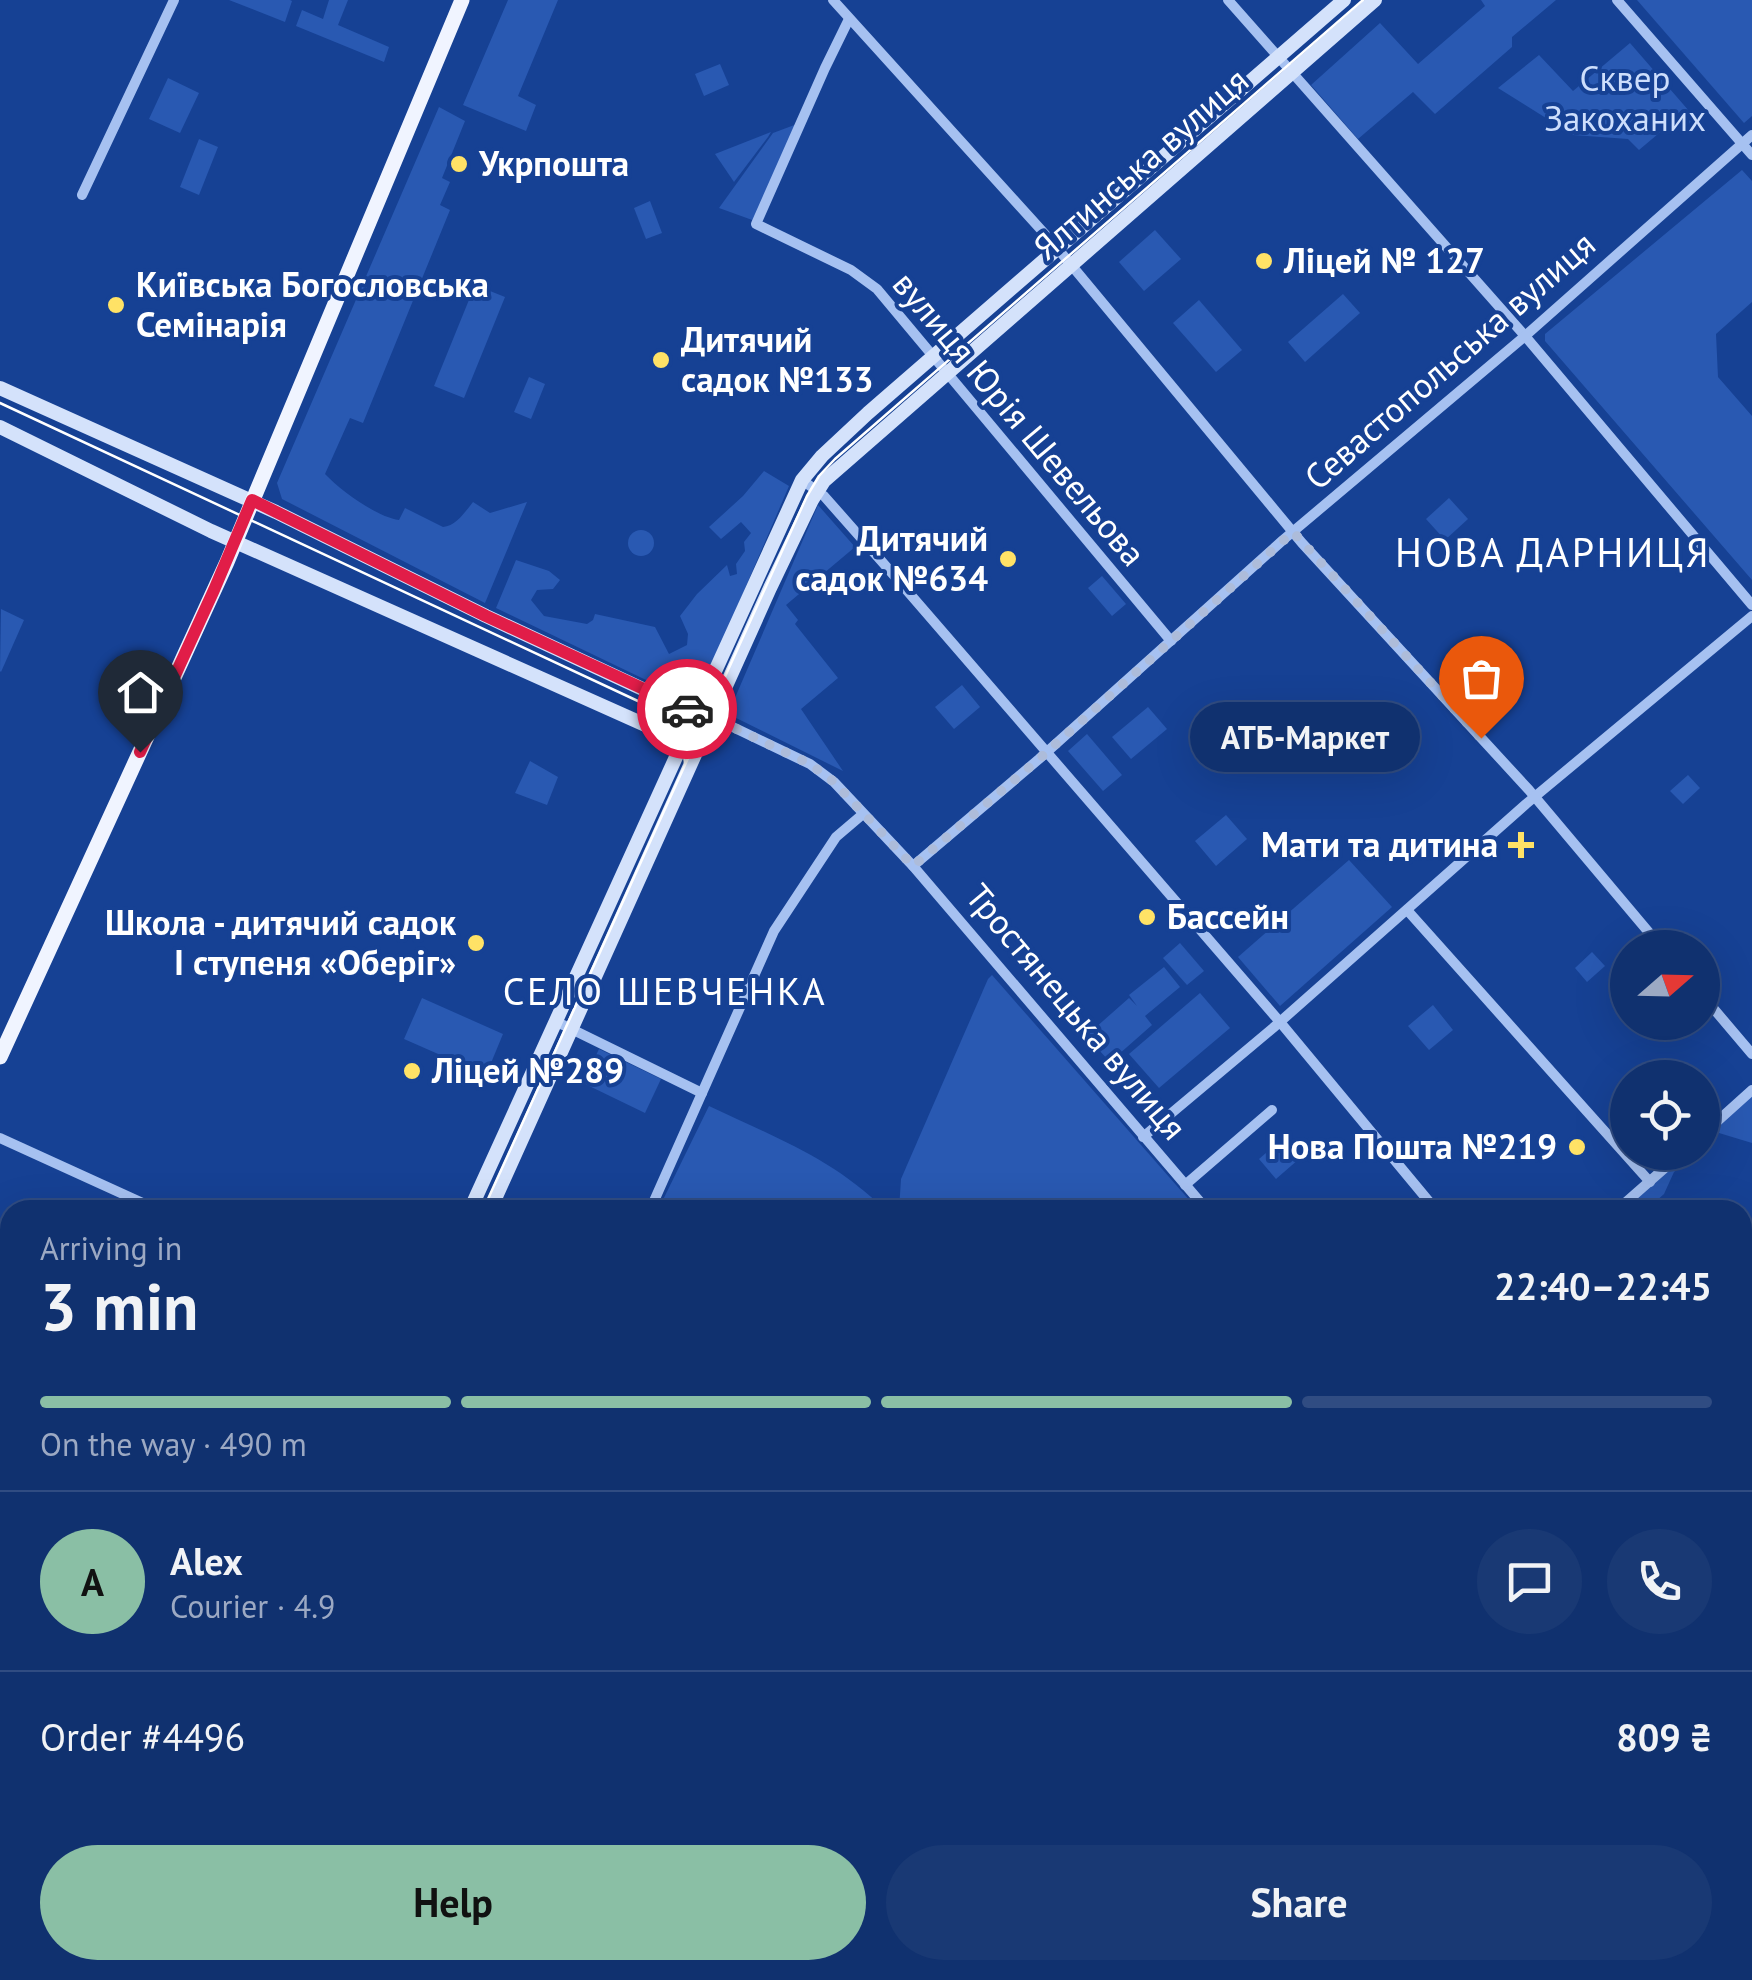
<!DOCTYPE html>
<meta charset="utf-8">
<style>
body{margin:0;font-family:"PT Sans",sans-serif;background:#193974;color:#f1f3f6;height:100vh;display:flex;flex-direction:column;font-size:38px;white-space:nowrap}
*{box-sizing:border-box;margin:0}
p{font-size:32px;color:#9ca9c3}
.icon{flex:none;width:55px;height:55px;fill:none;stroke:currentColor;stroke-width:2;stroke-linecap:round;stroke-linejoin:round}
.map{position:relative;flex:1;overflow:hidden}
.sheet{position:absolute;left:0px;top:1200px;width:1752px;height:780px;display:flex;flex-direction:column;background:#10316f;border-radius:30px 30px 0 0;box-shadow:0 10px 40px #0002,0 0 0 2px #304c82}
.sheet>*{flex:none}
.needle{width:65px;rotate:70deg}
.controls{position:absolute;left:1610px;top:930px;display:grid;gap:20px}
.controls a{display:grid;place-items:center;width:110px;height:110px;border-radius:50%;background:#10316f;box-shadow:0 10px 40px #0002,0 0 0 2px #304c82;font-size:50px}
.pin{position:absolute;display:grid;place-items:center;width:85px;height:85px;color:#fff;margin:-102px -42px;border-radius:50% 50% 50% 0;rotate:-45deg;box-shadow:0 0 10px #0007}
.pin .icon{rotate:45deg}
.courier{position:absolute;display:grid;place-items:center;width:100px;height:100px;margin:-50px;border:8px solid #e11d48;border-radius:50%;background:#fff;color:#222;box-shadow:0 2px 12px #0007}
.bubble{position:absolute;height:70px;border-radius:35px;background:#10316f;box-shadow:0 10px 40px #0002,0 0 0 2px #304c82;font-size:32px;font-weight:700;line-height:70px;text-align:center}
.summary em{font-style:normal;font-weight:700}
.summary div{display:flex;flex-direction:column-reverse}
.summary{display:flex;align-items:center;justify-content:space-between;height:170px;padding:0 40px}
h1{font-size:65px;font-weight:700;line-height:75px}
.bar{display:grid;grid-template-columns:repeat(4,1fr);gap:15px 10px;align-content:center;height:120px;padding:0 40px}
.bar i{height:12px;border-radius:8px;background:#304c82}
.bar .selected{background:#8abfa5}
.bar p{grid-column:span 4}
.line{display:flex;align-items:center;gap:25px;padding:0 40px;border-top:2px solid #304c82}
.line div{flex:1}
.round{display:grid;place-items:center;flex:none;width:105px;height:105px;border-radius:52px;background:#193974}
.primary-button{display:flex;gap:20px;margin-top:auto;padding:20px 40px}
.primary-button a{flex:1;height:115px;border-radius:60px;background:#8abfa5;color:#111;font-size:40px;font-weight:700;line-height:115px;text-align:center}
.primary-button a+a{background:#193974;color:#f1f3f6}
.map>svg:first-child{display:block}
.green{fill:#2959b2}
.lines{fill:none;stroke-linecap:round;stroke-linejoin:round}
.street{stroke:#a6c1f1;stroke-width:10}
.secondary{stroke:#d4e2fb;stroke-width:14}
.primary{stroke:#f0f4ff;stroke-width:15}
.tram{stroke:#fff;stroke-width:2.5}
.done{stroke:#adbcda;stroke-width:10;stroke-dasharray:0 18}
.route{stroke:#e11d48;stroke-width:12}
.poi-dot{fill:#ffe266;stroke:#164194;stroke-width:4}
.labels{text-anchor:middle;stroke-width:8;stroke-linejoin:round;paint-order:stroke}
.park-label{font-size:35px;fill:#cddefc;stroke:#164194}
.poi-label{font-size:35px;font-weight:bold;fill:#fff;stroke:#164194;text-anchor:start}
.street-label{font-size:35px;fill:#fff;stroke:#164194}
.neighbourhood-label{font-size:38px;letter-spacing:2.5px;fill:#fff;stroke:#164194}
.quarter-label{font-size:40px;letter-spacing:2.5px;fill:#fff;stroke:#164194}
</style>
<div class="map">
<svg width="1752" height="1980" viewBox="0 0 1752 1980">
<rect width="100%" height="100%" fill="#164194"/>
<g class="green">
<path d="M229 0H290L292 1 285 22Z"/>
<path d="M329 0H348L338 25 389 47 384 62 296 26 302 10 323 19Z"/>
<path d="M508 0H558L518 96 536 105 526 131 463 105Z"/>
<path d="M1481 0H1556L1512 37V47L1435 114 1413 92 1358 139 1311 85 1380 23 1418 64 1485 6Z"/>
<path d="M1637 0H1752V116L1744 123Z"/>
<path d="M1630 43 1696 119 1681 133 1671 123 1639 150 1628 139 1573 135 1498 88 1539 55 1573 91Z"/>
<path d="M720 64 729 85 704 96 695 74Z"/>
<path d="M168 78 199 93 180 133 149 119Z"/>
<path d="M439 107 465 121 442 178 450 182 440 205 450 210 363 423 350 418 325 474C341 491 377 517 399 520L405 508 443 527C456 526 465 512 473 502L490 513 527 502 485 603 282 499 277 483Z"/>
<path d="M797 124 755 221 719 208 773 133Z"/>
<path d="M771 132 768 137 734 182 715 154Z"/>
<path d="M199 139 218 147 199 195 180 187Z"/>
<path d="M1742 170 1752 181V302L1716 334 1718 377 1752 416V580L1545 341V334Z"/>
<path d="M650 201 662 233 646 239 634 208Z"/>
<path d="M1155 230 1181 259 1144 291 1119 262Z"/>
<path d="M475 285 505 297 464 398 434 386Z"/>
<path d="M1343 294 1360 313 1305 362 1288 342Z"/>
<path d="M1199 300 1242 350 1216 372 1173 323Z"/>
<path d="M529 377 545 384 531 419 514 412Z"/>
<path d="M764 471 789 486 710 670C698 685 687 690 669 691L496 608 516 560 549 571 560 580 553 589 537 590 531 600 544 616 587 624 593 620 595 614 655 627 669 654 687 645 688 634 680 616 697 594 727 565 730 576 737 574 736 564 745 551 744 542 751 533 741 522 721 539 709 527 743 496Z"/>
<path d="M1449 498 1468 519 1445 540 1426 519Z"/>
<path d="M818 505 855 547 786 605 798 620 795 624 838 678 801 709 843 771 728 714Z"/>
<circle cx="641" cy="543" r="13"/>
<path d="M1102 576 1126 604 1112 616 1088 588Z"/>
<path d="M1 609 24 620 1 672 0 671Z"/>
<path d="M962 685 980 707 954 729 935 707Z"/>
<path d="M1148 707 1167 729 1131 759 1112 737Z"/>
<path d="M1087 734 1122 775 1103 791 1068 751Z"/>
<path d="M530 761 558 777 547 805 515 793Z"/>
<path d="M1688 775 1700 788 1683 804 1670 791Z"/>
<path d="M1226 815 1247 839 1216 866 1195 841Z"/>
<path d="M1349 860 1392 907 1280 1006 1238 957Z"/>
<path d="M1180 943 1204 971 1187 985 1163 958Z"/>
<path d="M1592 952 1605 966 1587 982 1575 968Z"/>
<path d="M1164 967 1180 987 1145 1016 1152 1025 1110 1062 1086 1036 1129 998 1137 1006 1129 995Z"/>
<path d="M992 975 1198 1210H899L901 1179 988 979Z"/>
<path d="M1200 993 1230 1028 1159 1088 1129 1054Z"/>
<path d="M422 998 503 1034 486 1075 404 1039Z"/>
<path d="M1433 1005 1453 1030 1429 1050 1408 1026Z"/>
<path d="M599 1049 661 1079 645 1113 583 1083Z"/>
<path d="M1752 1090V1143L1719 1133 1703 1147 1702 1135Z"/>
<path d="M709 1106C774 1137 834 1159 885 1210H658Z"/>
<path d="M1282 1139 1299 1159 1276 1179 1259 1159Z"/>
<path d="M1683 1153H1696L1674 1172 1664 1194 1646 1210H1617Z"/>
<path d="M167 1970H1412L1413 1980H163Z"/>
</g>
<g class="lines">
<g class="street">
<path d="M833 0 1053 243 1302 543 1529 790 1662 948"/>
<path d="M1228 0 1525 336 1752 605"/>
<path d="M1617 0 1752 155"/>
<path d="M849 19 825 68 756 224 851 270 877 289 1171 641"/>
<path d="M82 195 174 0"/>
<path d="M802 480 824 496 884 564 1280 1022 1436 1210"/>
<path d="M712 717 810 764 834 782 913 866 1207 1210"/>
<path d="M913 866 1039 759 1283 540 1525 336 1752 135"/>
<path d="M1407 910 1650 1182"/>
<path d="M1702 995 1752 1054"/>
<path d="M555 1021 702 1093"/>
<path d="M1702 1135 1752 1090"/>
<path d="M1143 1137 1273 1028 1526 804 1752 616"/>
<path d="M0 1138 158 1210"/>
<path d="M1185 1185 1272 1110"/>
<path d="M650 1210 774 931 836 837 863 814"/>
<path d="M1617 1210 1683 1152"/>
<path d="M1742 1569 1752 1568"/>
<path d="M1742 1913 1752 1912"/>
<path d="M1428 1970 1429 1980"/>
<path d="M1634 1970 1635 1980"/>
</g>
<g class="secondary">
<path d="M0 388 276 512 486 616 677 705 702 714"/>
<path d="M0 427 211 531 688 744"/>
<path d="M470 1210 802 480 822 456 868 413 1344 0"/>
<path d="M490 1210 770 588 812 500 824 481 1375 0"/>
<path d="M125 1980 130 1970"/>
<path d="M146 1980 151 1970"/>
</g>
<path class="primary" d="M0 1057 227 562 462 0"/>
<g class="tram">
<path d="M0 403 655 709C675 722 683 740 685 763"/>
<path d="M654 712C678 713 698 707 717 692"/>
<path d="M483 1210 807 496 819 476 835 459 1363 0"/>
<path d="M134 1980 139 1970"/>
</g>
</g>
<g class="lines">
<path class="done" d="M687 709 722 722 810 764 834 782 913 866 1039 759 1293 532 1481 738"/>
<path class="route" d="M140 752 214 590 252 500 486 616 687 709"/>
</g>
<g class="poi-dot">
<circle cx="459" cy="164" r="10"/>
<circle cx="1264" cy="261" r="10"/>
<circle cx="116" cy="305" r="10"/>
<circle cx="661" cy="360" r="10"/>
<circle cx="1008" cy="559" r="10"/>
<path d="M1516 830h10v10h10v10h-10v10h-10v-10h-10v-10h10z"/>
<circle cx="1147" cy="917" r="10"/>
<circle cx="476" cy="943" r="10"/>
<circle cx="412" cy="1071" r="10"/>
<circle cx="1577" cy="1147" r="10"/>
</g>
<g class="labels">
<g class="park-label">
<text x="1625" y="91">Сквер<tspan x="1625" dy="40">Закоханих</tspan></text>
</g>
<g class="poi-label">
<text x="479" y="176">Укрпошта</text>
<text x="1284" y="273">Ліцей № 127</text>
<text x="136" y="297">Київська Богословська<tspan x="136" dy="40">Семінарія</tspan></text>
<text x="681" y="352">Дитячий<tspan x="681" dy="40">садок №133</tspan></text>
<text x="988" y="551" text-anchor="end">Дитячий<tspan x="988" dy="40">садок №634</tspan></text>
<text x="1498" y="857" text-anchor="end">Мати та дитина</text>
<text x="1167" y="929">Бассейн</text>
<text x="456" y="935" text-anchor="end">Школа - дитячий садок<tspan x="456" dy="40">І ступеня «Оберіг»</tspan></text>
<text x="432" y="1083">Ліцей №289</text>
<text x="1557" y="1159" text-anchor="end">Нова Пошта №219</text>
</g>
<g class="street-label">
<text transform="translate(1141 164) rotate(-41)" y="12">Ялтинська вулиця</text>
<text transform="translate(1450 361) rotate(-41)" y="12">Севастопольська вулиця</text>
<text transform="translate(1019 419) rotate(50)" y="12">вулиця Юрія Шевельова</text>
<text transform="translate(1076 1012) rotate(50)" y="12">Тростянецька вулиця</text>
</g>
<g class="neighbourhood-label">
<text x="665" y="1005">СЕЛО ШЕВЧЕНКА</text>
</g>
<g class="quarter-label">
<text x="1553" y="567">НОВА ДАРНИЦЯ</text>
</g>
</g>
</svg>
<div class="controls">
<a><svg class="needle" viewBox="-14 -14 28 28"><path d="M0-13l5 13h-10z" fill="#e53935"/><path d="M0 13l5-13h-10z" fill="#9ca9c3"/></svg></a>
<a><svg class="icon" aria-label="locate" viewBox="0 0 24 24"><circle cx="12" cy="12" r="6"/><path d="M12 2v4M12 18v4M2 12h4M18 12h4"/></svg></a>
</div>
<div class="pin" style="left:1481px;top:738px;background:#ea580c"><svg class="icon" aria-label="bag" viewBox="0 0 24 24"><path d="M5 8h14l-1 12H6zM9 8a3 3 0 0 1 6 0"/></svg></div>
<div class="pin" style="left:140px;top:752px;background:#1f2937"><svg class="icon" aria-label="home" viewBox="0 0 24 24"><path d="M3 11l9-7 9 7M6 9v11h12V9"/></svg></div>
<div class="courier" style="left:687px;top:709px"><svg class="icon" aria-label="car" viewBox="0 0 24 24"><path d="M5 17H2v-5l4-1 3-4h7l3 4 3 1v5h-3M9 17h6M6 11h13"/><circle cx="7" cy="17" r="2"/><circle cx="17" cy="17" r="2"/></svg></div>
<div class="bubble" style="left:1190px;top:702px;width:230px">АТБ-Маркет</div>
<section class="sheet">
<div class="summary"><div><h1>3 min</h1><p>Arriving in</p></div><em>22:40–22:45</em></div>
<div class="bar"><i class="selected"></i><i class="selected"></i><i class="selected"></i><i></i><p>On the way · 490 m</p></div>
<div class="line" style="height:180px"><b class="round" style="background:#8abfa5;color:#111">A</b><div><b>Alex</b><p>Courier · 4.9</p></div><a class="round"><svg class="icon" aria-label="chat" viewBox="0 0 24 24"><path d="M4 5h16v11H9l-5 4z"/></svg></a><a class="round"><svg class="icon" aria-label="phone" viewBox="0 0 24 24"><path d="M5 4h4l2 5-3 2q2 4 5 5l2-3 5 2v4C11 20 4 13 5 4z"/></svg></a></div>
<div class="line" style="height:130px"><div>Order #4496</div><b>809 ₴</b></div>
<div class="primary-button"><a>Help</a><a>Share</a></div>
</section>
</div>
